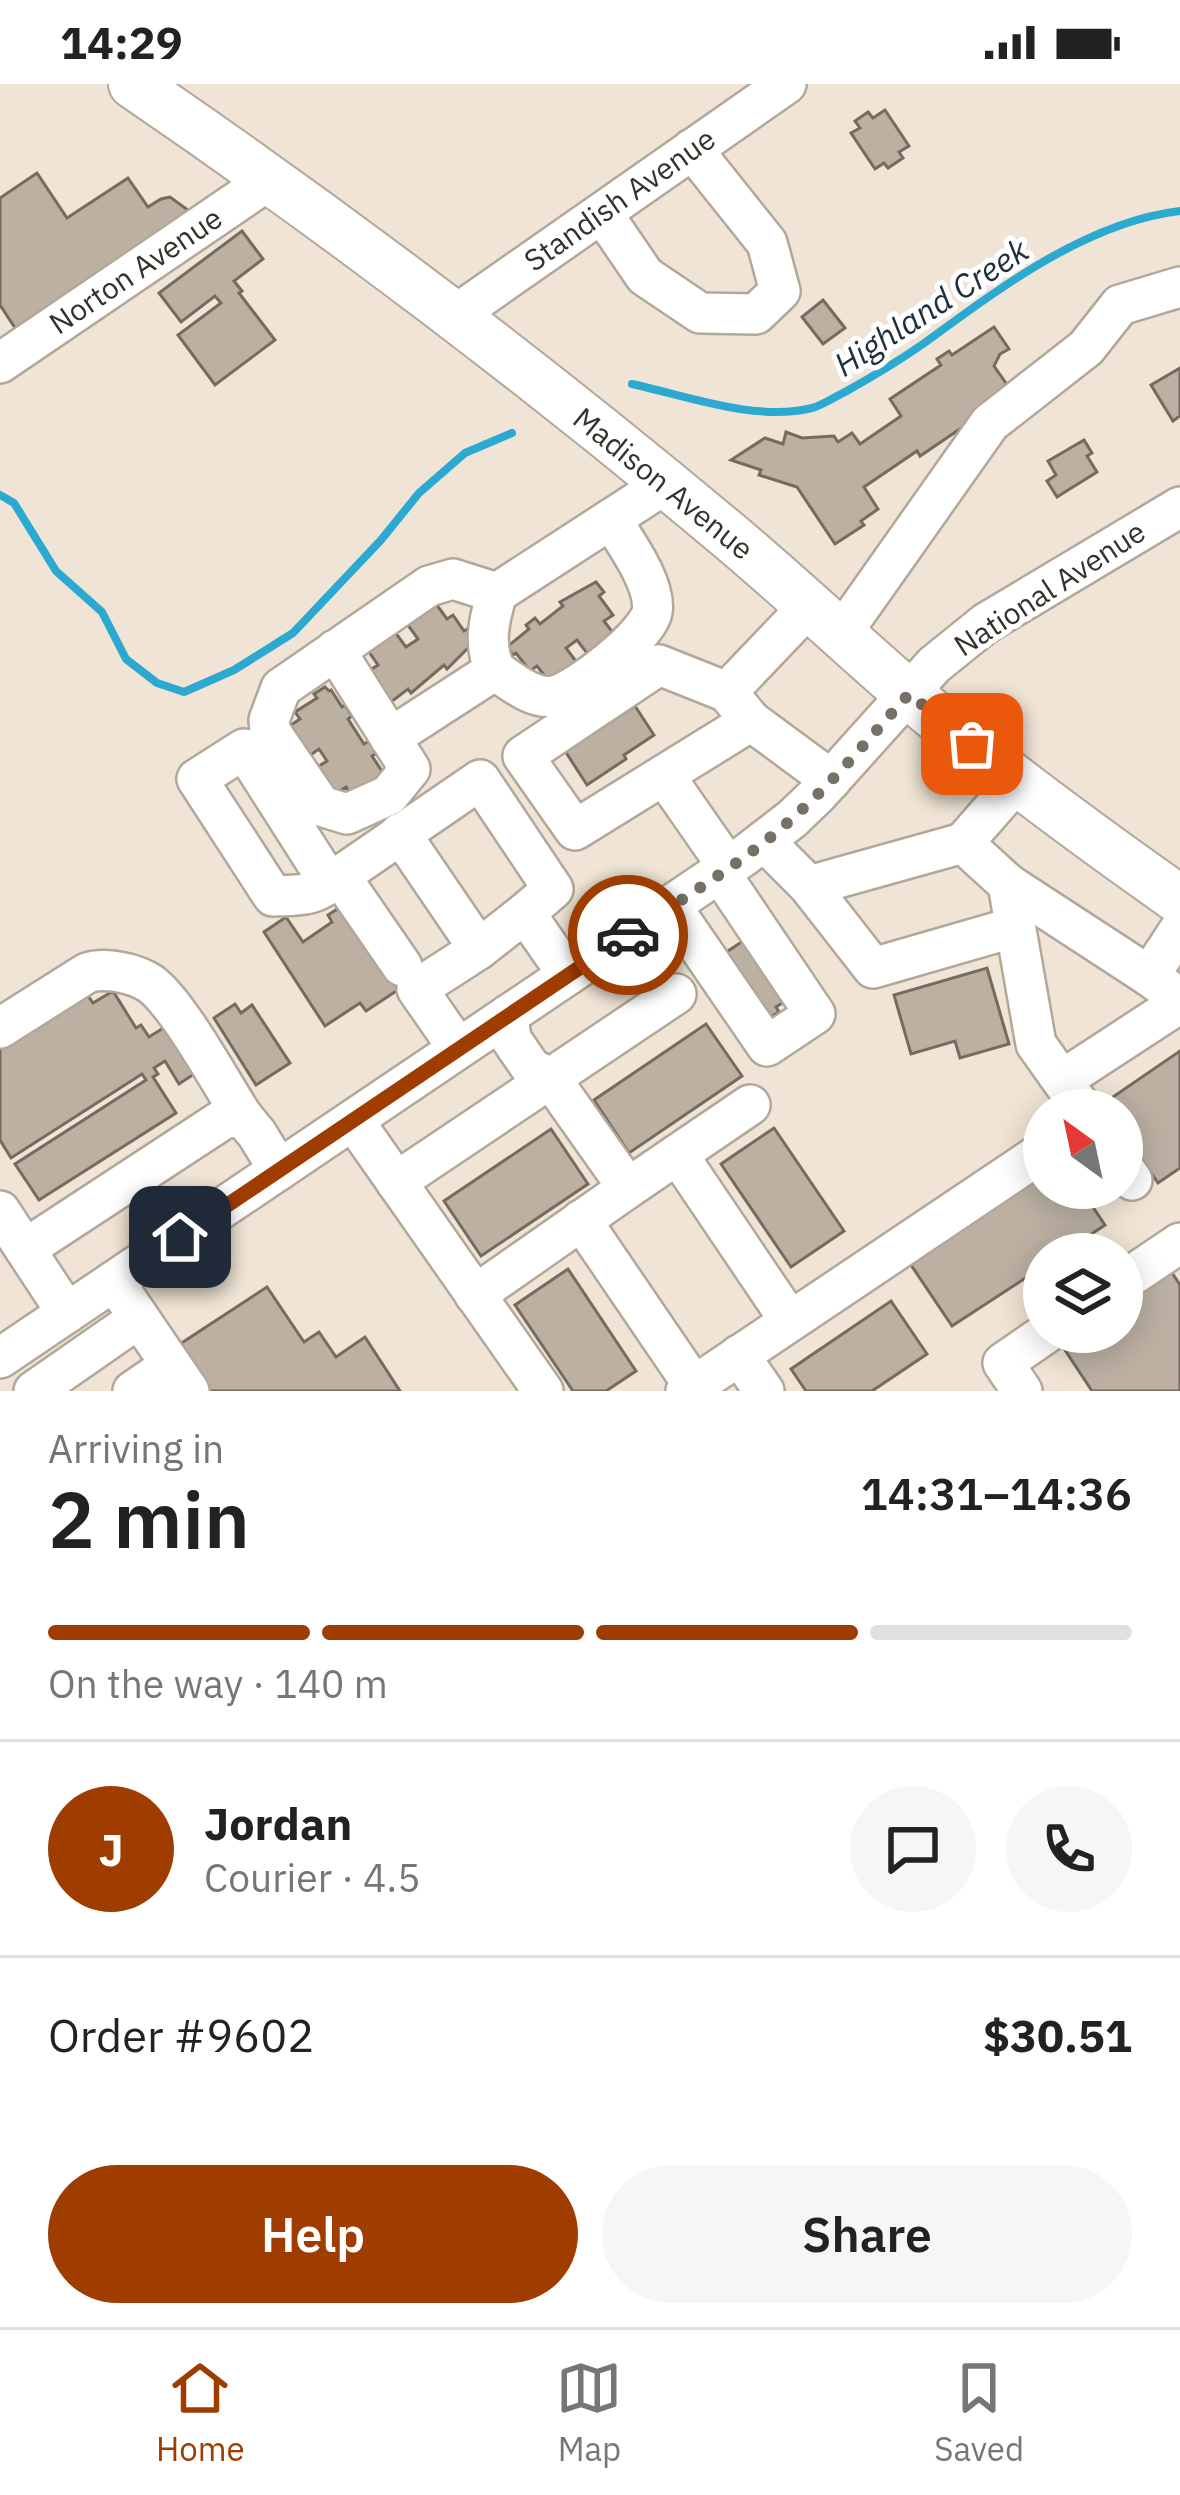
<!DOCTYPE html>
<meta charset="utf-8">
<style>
body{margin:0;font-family:"IBM Plex Sans",sans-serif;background:#f6f6f6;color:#222;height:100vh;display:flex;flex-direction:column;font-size:45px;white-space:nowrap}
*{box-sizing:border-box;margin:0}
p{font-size:39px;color:#767676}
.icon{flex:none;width:66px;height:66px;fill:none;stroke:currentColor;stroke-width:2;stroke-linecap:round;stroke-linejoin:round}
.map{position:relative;height:1307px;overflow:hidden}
.sheet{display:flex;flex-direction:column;background:#fff;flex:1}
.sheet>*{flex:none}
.needle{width:78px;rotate:327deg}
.fabs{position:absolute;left:1023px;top:1005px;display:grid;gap:24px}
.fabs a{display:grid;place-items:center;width:120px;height:120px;border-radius:50%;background:#fff;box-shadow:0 6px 30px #0003;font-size:60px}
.pin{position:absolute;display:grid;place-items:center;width:102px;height:102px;color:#fff;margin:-51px;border-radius:24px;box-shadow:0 6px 18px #0006}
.courier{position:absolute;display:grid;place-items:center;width:120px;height:120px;margin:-60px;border:9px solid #9f3c00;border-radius:50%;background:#fff;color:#222;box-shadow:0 3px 15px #0007}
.head em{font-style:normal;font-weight:600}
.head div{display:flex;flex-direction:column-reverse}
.head{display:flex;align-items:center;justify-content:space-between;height:204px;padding:0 48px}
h1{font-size:78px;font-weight:600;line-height:90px}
.bar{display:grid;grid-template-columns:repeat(4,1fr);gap:18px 12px;align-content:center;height:144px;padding:0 48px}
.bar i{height:15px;border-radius:9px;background:#e0e0e0}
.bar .current{background:#9f3c00}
.bar p{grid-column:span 4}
.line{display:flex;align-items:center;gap:30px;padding:0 48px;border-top:3px solid #e0e0e0}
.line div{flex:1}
.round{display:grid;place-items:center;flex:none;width:126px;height:126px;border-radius:63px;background:#f6f6f6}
.primary-button{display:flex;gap:24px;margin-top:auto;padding:24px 48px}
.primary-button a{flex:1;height:138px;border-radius:72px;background:#9f3c00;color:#fff;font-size:48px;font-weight:600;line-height:138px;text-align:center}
.primary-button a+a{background:#f6f6f6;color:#222}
.status{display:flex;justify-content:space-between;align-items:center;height:84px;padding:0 60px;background:#fff;direction:ltr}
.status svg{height:33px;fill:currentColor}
.dock{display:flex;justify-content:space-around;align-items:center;height:168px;border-top:3px solid #e0e0e0;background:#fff;font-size:33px;color:#767676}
.dock a{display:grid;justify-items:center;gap:6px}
.dock .current{color:#9f3c00}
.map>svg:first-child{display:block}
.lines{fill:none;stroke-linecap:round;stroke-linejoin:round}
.stream{stroke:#2ba9d0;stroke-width:8}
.building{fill:#bbb0a2;stroke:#756b5e;stroke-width:3}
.minor-casing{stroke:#b2a899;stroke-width:44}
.major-casing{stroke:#b2a899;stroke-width:52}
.minor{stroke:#fff;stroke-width:39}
.major{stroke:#fff;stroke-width:48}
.done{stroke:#767066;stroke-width:12;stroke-dasharray:0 21.6}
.route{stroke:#9f3c00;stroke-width:15}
.labels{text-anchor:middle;stroke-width:10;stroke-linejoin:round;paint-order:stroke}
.street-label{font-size:30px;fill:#35312b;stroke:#fff}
.water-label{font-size:33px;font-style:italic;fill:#1c3038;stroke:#fff}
</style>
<div class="status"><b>14:29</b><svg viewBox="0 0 49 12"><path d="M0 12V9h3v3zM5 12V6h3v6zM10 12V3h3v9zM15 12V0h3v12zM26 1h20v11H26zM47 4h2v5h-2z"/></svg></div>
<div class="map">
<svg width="1180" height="1307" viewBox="0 0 1180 1307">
<rect width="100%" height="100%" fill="#efe4d5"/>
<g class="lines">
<g class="stream">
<path d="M632 300C687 312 756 338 812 324 823 321 834 313 845 308 872 293 897 278 923 260 997 206 1086 138 1180 127"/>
<path d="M0 411 14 419 56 487 102 528 126 575 157 599 184 608 234 586 293 549 381 456 419 409 465 369 512 349"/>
</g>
</g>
<g class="building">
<path d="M885 26 909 62 899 68 903 74 888 84 884 79 875 85 851 49 860 44 855 37 868 28 873 34Z"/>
<path d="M37 89 67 134 128 94 148 123 161 115 170 113 192 129 17 247 0 221V114Z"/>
<path d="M242 147 263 175 234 197 242 207 239 209 275 256 215 301 178 251 221 219 215 212 181 238 159 209Z"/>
<path d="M823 216 845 244 823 260 802 233Z"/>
<path d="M994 243 1009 265 1000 270 994 282 1013 309 920 372 917 367 864 403 878 425 861 437 864 441 835 460 797 403 759 391 761 386 731 376 765 354 783 360 786 348 802 354 834 352 838 358 852 349 860 360 901 332 890 315 941 281 937 275 949 267 952 271Z"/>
<path d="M1180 284V332L1173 337 1151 301Z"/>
<path d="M1084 356 1092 369 1087 372 1097 388 1057 413 1047 397 1056 391 1048 377Z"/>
<path d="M596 498 604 508 599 512 613 531 604 537 620 558 593 577 577 556 566 564 581 584 554 604 537 582 530 587 516 569 513 571 507 563 529 545 526 541 535 534 540 540 563 522 560 518Z"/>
<path d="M428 509 447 535 453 531 464 547 469 544 477 555 447 585 444 581 411 609 408 605 391 618 367 588 378 581 360 555 386 536 406 563 418 555 400 530Z"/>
<path d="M325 603 329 607 331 606 342 623 345 621 352 632 348 635 364 660 369 657 377 669 372 672 387 695 353 712 346 703 324 717 306 690 327 677 319 665 299 679 279 649 300 635 295 628 317 614 314 610Z"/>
<path d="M635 622 654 651 624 671 626 675 587 701 565 667Z"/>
<path d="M347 819 422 890 366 927 360 919 325 942 264 848 286 833 303 858 332 838 328 831Z"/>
<path d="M749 853 790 914 776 923 779 928 762 938 719 873Z"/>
<path d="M987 884 1009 960 960 974 955 957 911 970 894 911Z"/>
<path d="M82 903 93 919 113 907 136 944 141 941 149 953 176 936 206 982 179 1000 165 977 154 984 158 990 153 993 176 1029 39 1116 15 1080 146 996 142 990 11 1074 0 1056V956Z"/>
<path d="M235 920 241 929 252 921 290 979 256 1001 214 934Z"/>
<path d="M706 940 742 992 629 1069 594 1016Z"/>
<path d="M1180 967V1084L1158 1099 1122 1045V1026H1109L1104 1019Z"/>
<path d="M774 1044 844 1147 791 1183 721 1080Z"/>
<path d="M551 1045 588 1100 481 1172 444 1117Z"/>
<path d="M1044 1079V1104H1080L1105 1141 1061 1170H1044V1182L952 1242 909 1178Z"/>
<path d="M1169 1184 1180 1201V1307H1092L1059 1257 1073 1248H1122V1215Z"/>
<path d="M568 1185 636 1287 606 1307H573L515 1221Z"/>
<path d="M267 1203 304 1258 319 1248 336 1273 365 1253 400 1307H206L177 1262Z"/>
<path d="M891 1217 927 1270 872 1307H806L791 1285Z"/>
</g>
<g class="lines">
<defs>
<g id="minor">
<path d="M602 129 645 192 700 229 756 230 780 207 767 159 692 65"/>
<path d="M454 232 786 0"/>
<path d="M0 279 272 94"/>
<path d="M841 550 990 339 1086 264 1120 221 1180 203"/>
<path d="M335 566 410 685 389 711 347 730 321 722 270 647 269 636 281 604 429 502 453 495 497 509 665 400"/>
<path d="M495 586C483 560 489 536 497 509"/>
<path d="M727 608 751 637 575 746 523 672 659 581 727 608 809 522"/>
<path d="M751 637 831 696"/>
<path d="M390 654 495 586C511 597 533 616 554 612 577 607 648 551 652 528 657 501 625 458 611 435"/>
<path d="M664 691 728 783"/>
<path d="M1018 696 963 759 1008 800 1036 960 1083 1026"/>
<path d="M400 749 479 865"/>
<path d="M764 757 809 802 963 759"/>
<path d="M330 800 244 665 197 695 273 812C307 811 313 812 340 792"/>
<path d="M1008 800 1149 892"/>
<path d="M809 802 873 884 1015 843"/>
<path d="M671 822 767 962 815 930 720 789"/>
<path d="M402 882 340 792 480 696 553 805 525 829"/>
<path d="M1167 905 1149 892 1180 845"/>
<path d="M0 944 87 889C105 883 135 889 151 900 179 921 222 1001 243 1033"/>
<path d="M458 964 417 905 479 865 525 829 568 891"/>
<path d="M1062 996 1180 919"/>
<path d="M353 1036 543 1307"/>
<path d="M678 1071 790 1237"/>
<path d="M1122 1082 1132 1096"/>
<path d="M396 1098 676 910"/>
<path d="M628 1104 750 1021"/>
<path d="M0 1127 67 1229"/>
<path d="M581 1136 694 1302 686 1307"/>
<path d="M25 1165 225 1034 243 1033 257 1050 279 1086"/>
<path d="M114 1197 189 1307"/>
<path d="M1122 1198 1180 1159"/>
<path d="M475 1211 628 1104 551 995 531 984 511 955 508 931"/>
<path d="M739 1271 764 1307"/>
<path d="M0 1274 744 772 792 735 817 711 934 581 986 539 1180 423"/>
<path d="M694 1302 1044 1067"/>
<path d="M34 1307 139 1234"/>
<path d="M133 1307 171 1281"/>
<path d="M1022 1307 1003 1279 1048 1248"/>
</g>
<path id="major" d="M133 0C338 140 537 291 727 450 788 501 845 555 905 607 992 681 1086 750 1180 816"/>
</defs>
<use href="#minor" class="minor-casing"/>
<use href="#major" class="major-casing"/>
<use href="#minor" class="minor"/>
<use href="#major" class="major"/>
</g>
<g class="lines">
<path class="done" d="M628 851C684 813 745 778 795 732 836 695 872 651 909 610L972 660"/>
<path class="route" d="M180 1153 628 851"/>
</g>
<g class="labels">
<g class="street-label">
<text transform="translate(620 116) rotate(-35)" y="10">Standish Avenue</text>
<text transform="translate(136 187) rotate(-34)" y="10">Norton Avenue</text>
<text transform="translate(663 400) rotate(39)" y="10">Madison Avenue</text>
<text transform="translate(1050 505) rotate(-33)" y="10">National Avenue</text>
</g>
<g class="water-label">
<text transform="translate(931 223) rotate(-33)" y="12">Highland Creek</text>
</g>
</g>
</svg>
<div class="fabs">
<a><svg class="needle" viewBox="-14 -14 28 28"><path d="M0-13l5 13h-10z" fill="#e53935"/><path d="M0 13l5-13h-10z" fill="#767676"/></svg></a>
<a><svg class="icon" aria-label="layers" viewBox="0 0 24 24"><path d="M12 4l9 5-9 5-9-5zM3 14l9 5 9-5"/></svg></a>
</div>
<div class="pin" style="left:972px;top:660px;background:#ea580c"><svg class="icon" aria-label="bag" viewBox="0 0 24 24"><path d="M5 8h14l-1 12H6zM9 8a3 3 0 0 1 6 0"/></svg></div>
<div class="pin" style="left:180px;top:1153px;background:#1f2937"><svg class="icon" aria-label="home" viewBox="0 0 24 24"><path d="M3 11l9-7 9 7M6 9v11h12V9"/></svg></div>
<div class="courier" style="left:628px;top:851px"><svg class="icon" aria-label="car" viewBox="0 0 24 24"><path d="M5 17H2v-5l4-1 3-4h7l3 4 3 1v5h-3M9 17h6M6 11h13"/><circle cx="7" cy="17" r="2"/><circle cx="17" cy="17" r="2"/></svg></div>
</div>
<section class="sheet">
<div class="head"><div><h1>2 min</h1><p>Arriving in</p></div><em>14:31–14:36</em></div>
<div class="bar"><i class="current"></i><i class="current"></i><i class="current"></i><i></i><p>On the way · 140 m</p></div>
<div class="line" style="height:216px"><b class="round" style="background:#9f3c00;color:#fff">J</b><div><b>Jordan</b><p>Courier · 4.5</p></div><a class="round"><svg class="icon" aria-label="chat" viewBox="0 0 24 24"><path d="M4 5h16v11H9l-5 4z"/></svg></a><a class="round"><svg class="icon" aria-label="phone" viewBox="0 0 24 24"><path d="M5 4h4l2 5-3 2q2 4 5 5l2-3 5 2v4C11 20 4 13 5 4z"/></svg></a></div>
<div class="line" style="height:156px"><div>Order #9602</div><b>$30.51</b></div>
<div class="primary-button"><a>Help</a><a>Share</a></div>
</section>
<nav class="dock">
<a class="current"><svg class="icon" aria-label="home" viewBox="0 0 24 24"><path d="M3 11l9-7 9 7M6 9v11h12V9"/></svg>Home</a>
<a><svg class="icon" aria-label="map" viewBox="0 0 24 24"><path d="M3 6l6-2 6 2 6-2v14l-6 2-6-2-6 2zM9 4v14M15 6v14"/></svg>Map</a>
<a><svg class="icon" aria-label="saved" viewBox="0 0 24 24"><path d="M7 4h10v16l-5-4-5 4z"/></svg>Saved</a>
</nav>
